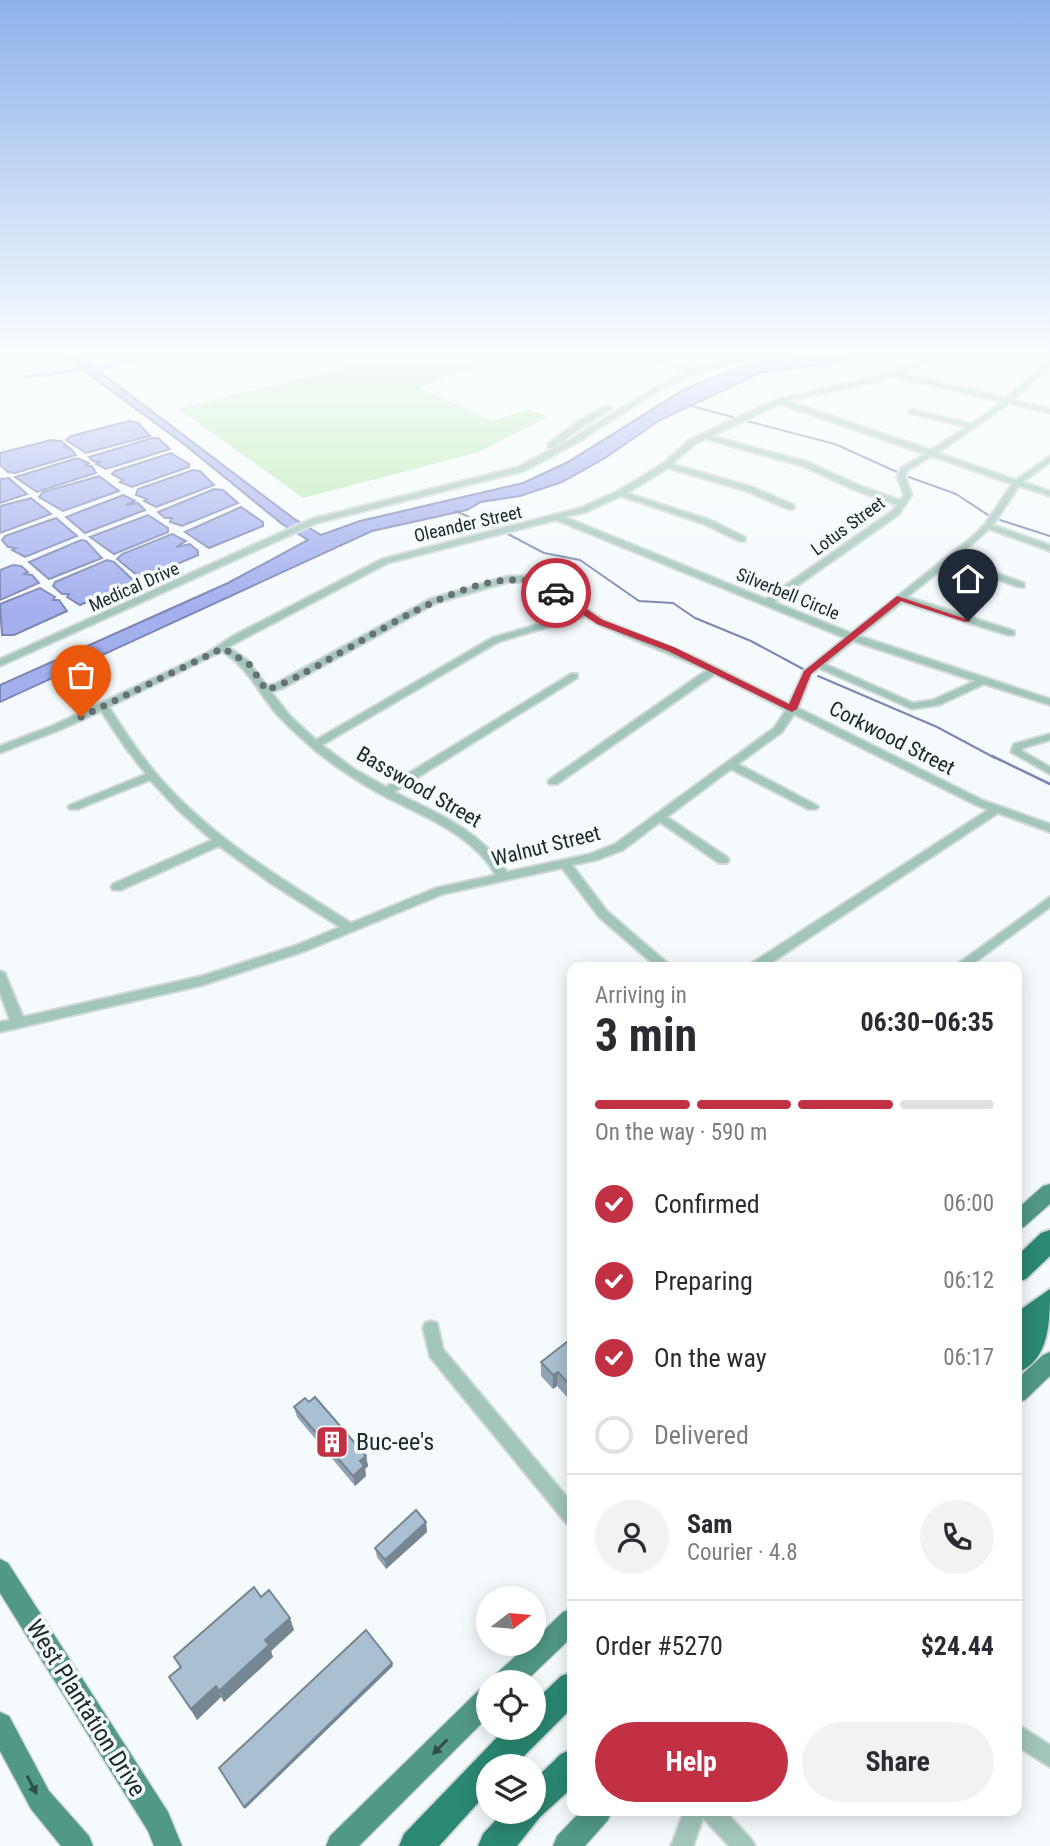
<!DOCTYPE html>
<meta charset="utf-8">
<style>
body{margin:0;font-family:"Roboto Condensed",sans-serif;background:#f2f2f3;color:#2b2b33;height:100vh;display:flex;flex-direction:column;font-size:26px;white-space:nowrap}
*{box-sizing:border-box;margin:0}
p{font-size:23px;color:#7c7c81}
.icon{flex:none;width:38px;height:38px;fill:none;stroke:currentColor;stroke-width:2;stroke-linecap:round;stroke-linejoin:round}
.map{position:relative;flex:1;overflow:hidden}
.details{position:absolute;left:567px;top:962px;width:455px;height:854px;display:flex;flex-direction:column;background:#fff;border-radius:14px;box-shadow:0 4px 18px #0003}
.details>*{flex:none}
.needle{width:46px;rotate:74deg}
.fabs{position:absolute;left:476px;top:1586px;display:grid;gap:14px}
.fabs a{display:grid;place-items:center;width:70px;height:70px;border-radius:50%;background:#fff;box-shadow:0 4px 18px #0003;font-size:35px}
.pin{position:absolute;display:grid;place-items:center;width:60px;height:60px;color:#fff;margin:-72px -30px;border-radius:50% 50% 50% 0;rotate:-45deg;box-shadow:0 0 7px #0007}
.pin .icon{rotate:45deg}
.courier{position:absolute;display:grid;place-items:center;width:70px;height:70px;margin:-35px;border:5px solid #c23143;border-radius:50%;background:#fff;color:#222;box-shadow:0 2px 9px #0007}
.headline em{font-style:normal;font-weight:700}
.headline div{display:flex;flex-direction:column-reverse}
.headline{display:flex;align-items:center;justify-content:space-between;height:119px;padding:0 28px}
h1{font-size:46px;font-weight:700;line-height:52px}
.bar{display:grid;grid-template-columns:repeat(4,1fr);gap:10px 7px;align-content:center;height:84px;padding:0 28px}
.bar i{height:9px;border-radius:5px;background:#e1e1e2}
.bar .current{background:#c23143}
.bar p{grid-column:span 4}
.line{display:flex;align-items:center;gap:18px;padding:0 28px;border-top:2px solid #e1e1e2}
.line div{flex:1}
.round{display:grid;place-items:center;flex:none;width:74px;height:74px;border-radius:37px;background:#f2f2f3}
ol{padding:0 28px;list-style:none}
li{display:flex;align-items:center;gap:21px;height:77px}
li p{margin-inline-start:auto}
li .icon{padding:7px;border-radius:50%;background:#c23143;color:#fff;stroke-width:4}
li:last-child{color:#7c7c81}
li i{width:38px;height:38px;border:4px solid #e1e1e2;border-radius:50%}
.button{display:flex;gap:14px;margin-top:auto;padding:14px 28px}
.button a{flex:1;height:80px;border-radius:42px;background:#c23143;color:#fff;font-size:28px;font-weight:700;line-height:80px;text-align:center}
.button a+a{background:#f2f2f3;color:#2b2b33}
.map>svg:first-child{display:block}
.green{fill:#bceab3}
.water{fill:#a4afee;stroke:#7b86b3;stroke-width:2}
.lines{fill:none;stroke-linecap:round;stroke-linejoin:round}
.stream-far1{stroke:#7b86b3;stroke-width:2}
.stream{stroke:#7b86b3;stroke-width:2.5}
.canal{fill:#a4afee;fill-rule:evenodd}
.minor-casing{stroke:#d2d9db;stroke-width:4}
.major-casing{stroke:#d2d9db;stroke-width:3}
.highway-casing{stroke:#d2d9db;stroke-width:4}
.minor{fill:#a2c6bb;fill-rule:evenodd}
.major{fill:#519885;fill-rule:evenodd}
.highway{fill:#2b8872;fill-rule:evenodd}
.wall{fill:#91a4b5}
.shaded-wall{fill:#768693}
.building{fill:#a9bfd2;stroke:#768693;stroke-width:2}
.oneway{fill:#2e4f49}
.route{fill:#c23143}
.done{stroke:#677173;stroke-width:7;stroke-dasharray:0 12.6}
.labels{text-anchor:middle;stroke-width:7;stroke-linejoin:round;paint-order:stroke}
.far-street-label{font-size:18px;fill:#1b2729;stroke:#f5fbfd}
.street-label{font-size:21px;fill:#1b2729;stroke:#f5fbfd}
.near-poi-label{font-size:24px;fill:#1b2729;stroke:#f5fbfd;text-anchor:start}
.near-street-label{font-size:24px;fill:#1b2729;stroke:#f5fbfd}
</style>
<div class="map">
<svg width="1050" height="1846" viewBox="0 0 1050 1846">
<rect width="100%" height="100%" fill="#f5fbfd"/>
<path class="green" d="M401 353H440L473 368 419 387 492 421 528 409 548 417 479 452 303 498 179 409Z"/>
<g class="water">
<path d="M60 353H75L293 518 321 535 360 521 523 483 568 462 685 389 737 368 824 353H861L831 363 760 373 660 420 605 458 562 482 520 496 481 502 467 510 372 531 0 702V685L228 583 308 540 282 524 185 445Z"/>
<path d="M129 421 138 423 150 436 86 453 66 440 71 436Z"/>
<path d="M152 438H158L170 449 106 469 96 464 100 462 93 461 89 457Z"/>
<path d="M51 440 61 441 67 446 63 447 70 448 76 455 15 473 8 472 0 465V453Z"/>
<path d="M171 453 189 464V467L132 487 120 482 123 480 112 474 115 471Z"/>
<path d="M77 458 89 463 86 466H92L96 473 37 492 15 477Z"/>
<path d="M193 470 200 471 214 485 156 507 144 501 147 499 136 495 138 489Z"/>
<path d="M99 476 119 491 63 511 39 497 43 492Z"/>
<path d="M9 478 27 494 0 503V479Z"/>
<path d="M214 489 223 490 238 503 182 526 170 522 172 518H165L158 512Z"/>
<path d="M123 495 135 501 126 505 138 503 145 510 85 533 66 517Z"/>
<path d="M31 498 51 514 0 533V506Z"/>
<path d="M241 507 263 522V526L209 548 185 532Z"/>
<path d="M148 515 168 528V532L114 554 90 537Z"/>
<path d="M56 518 77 536 25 557 12 550 16 548 8 547 2 540 5 536Z"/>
<path d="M172 534 186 541 176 547 190 544 198 551V555L147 577 138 576 117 559 122 554Z"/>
<path d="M81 540 86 541 102 558 49 579 29 562Z"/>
<path d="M107 560 114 562 134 581 80 605 67 597 69 594H62L53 586 55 582Z"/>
<path d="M13 565 21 566 28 572 24 574 32 575 39 583 0 600V570Z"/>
<path d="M40 588 55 597 53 600H59L67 611 14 635H2L0 604Z"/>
</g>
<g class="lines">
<g class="stream-far1">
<path d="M688 405 736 418"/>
<path d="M747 421 835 444 897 472"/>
<path d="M909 477 956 494 988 515"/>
<path d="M455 511 500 530"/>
<path d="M1000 520 1050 536"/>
<path d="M508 534 544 553 580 560 639 601 673 603 695 618 751 641 803 669"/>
<path d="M818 676 937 727 995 758"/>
</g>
<path class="stream" d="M992 756 1050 784"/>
<path class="canal" d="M152 353H159L115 367 25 379 22 377 25 375 114 363Z"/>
<defs>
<g id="minor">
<path d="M639 353H647L693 371C717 361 749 351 774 353L716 367 664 387 575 444 524 471 317 523 0 666V659L311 519 518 467 569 440 660 385 687 373Z"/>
<path d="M944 353H952L899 373 1006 398 1050 359V365L1013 400 1050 409V413L1009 403 938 453 1016 480 1050 456V462L1023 482 1050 491V496L1019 486 993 525 1050 545V551L989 529 956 558 1024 583V587H1018L951 562 907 597 1014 631V635H1008L902 602 859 636 1050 699V705L984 684 939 705 912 709 819 668 811 674 798 708 982 800 1050 824V832L998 813 763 968H747L749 965 988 810 974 804 794 714 782 732 738 764 816 805 818 807 816 809H808L731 769 667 817 727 857 729 860 727 863H719L660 822 623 850 597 860 572 865 607 911 673 968H658L599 917 562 868 443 894 305 951 203 985 0 1032V1022L10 1020 0 993V971L5 973 6 976 23 1017 202 976 297 945 340 927 272 884 219 846 121 890H113L111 887 113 884 212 840 179 811 150 780 78 809H70L68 807 70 805 146 774 125 747 101 711 62 729 0 753V746L54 725 207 653 233 636 382 559 580 508 618 491 664 463 689 440 777 399 872 378ZM892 376H893L1002 402 972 424 909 409V413L967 427 931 450 788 401 874 382ZM780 404 925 454 901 468 897 477 904 495 900 500 863 487 808 462 712 436ZM706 439 802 466 857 491 897 505 892 511 766 599 565 517 586 512 621 496 704 524 739 541H745V537L710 520 627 493 668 468 746 491 788 509H794V505L752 487 672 464 695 444ZM932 456 1012 484 985 524 972 537 851 633 774 602 898 515 912 495 905 477 907 471ZM556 520 845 638 804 671 789 704 701 660 603 620 553 586 529 576H508L430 599 275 684 267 686 247 660 228 647 388 563ZM508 582H528L547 590 579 612 492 638 316 740 291 717 271 692 283 688 436 603ZM585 616 597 624 707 670 549 780 548 782 549 784H557L715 674 786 710 774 728 615 844 590 854 507 872C480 830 437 813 394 792L577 678V674H571L386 787 354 769 322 745 498 642ZM853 641 975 681 933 700 913 703 825 664ZM222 651C248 668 256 688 274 711 287 726 302 739 317 752 335 766 354 779 375 791 418 815 469 830 496 875L436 888 351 923C283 880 212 838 159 777 140 755 124 731 109 707Z"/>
<path d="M605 406 612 408 583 426 554 448H548V444L577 422Z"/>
<path d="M1050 734V740L1023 748 1022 751 1050 767V774L1011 752 1014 744Z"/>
<path d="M1050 897V907L967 968H952Z"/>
<path d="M431 1321 437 1323 443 1349 572 1503V1526L566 1523 430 1357 423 1328 425 1323Z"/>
<path d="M1017 1724 1050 1745V1767L1017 1746Z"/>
<path d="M684 1811H725L751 1839 755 1846H729L703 1818 693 1846H671Z"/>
</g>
<g id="major">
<path d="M1050 1184V1204L1024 1227 1017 1229V1209L1043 1186Z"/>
<path d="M1050 1352V1376L1025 1400 1017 1403V1379L1043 1355Z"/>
<path d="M0 1559 8 1563 168 1812 182 1846H154L148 1831 0 1593Z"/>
<path d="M572 1609V1637L525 1682H494L497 1673 530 1643H534V1640L563 1612Z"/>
<path d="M488 1686V1717L359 1846H326L330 1836 479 1690Z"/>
<path d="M0 1712 9 1716 49 1791 89 1836 93 1846H61L31 1809 0 1751Z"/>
<path d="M581 1811H612L608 1820 585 1846H553L557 1836Z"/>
</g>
<g id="highway">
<path d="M1050 1230V1256L1026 1279 1017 1282V1256L1041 1233Z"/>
<path d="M1050 1289C1050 1321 1050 1360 1017 1373V1342L1021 1337 1017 1339V1312Z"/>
<path d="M572 1672V1708L514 1766H488V1792L439 1846H399L404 1834 507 1727H534V1702L561 1676Z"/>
<path d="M572 1749V1788L540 1817 517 1846H478L483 1834 504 1811H534V1780L561 1754Z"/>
</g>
</defs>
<use href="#minor" class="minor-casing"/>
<use href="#major" class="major-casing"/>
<use href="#highway" class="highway-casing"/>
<use href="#minor" class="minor"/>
<use href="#major" class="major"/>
<use href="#highway" class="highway"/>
</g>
<g class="wall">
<path d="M572 1338 567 1397 557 1386 553 1389 541 1376V1362Z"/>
<path d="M294 1407 366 1456 368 1466 365 1469 366 1476 355 1486 297 1417Z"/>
<path d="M426 1522 427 1532 386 1569 377 1557 375 1548Z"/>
<path d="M294 1630 271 1651 273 1657 224 1702 221 1697 197 1720 169 1677 180 1668 174 1657Z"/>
</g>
<g class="shaded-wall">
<path d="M558 1372 557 1386 553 1389V1375Z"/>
<path d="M572 1380V1394L567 1397 568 1383Z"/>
<path d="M366 1456 368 1466 365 1469 366 1476 355 1486 353 1476 360 1461Z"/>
<path d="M426 1522 427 1532 386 1569 385 1560Z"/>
<path d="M290 1618 294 1630 271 1651 273 1657 224 1702 219 1691 265 1640Z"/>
<path d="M392 1663 393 1666 245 1809 244 1807Z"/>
<path d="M216 1686 221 1697 197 1720 191 1709Z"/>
</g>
<g class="building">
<path d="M572 1338V1380L568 1383 558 1372 553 1375 541 1362Z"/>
<path d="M315 1397 366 1456 360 1461 364 1466 353 1476 294 1407 305 1398 309 1402Z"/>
<path d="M416 1510 426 1522 385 1560 375 1548Z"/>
<path d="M254 1587 261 1597 269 1590 290 1618 265 1640 269 1645 219 1691 216 1686 191 1709 169 1677 181 1667 174 1657Z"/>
<path d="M366 1630 392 1663 244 1807 219 1768Z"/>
</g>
<defs><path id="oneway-solid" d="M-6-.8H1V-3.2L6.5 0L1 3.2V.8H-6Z" transform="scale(1.75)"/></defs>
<g class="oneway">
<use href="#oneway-solid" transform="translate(440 1747) rotate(135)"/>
<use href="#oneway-solid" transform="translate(32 1785) rotate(62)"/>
</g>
<linearGradient id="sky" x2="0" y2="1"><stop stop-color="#8db2ea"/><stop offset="0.58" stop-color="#fafdfe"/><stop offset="1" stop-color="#fafdfe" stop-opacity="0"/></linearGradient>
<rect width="1050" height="611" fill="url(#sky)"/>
<path class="route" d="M553 591H559L603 620 674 647 789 704 804 671 897 596 972 621 965 622 901 601 811 674 797 709 792 712 668 651 597 624 553 595Z"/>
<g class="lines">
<path class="done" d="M81 717 223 648 250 665 266 690C337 668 486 539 556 593"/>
</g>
<defs>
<symbol id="building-square" viewBox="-11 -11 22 22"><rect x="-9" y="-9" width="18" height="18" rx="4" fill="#c23143" stroke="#f5fbfd"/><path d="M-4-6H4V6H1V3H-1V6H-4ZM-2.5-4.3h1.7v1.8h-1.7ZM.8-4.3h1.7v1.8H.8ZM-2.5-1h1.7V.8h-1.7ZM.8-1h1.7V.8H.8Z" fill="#fff"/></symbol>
</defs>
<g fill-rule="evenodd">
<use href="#building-square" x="313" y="1423" width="38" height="38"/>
</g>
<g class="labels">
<g class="far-street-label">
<text transform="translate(468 524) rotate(-13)" y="6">Oleander Street</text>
<text transform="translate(848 526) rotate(-36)" y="6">Lotus Street</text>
<text transform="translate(134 587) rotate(-24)" y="6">Medical Drive</text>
<text transform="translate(788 594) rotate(22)" y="6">Silverbell Circle</text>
</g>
<g class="street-label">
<text transform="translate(892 738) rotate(27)" y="7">Corkwood Street</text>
<text transform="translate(419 787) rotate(30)" y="7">Basswood Street</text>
<text transform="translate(546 846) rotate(-14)" y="7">Walnut Street</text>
</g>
<g class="near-poi-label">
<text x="356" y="1450">Buc-ee's</text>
</g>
<g class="near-street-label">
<text transform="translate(86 1708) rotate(58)" y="8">West Plantation Drive</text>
</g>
</g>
</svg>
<div class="fabs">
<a><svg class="needle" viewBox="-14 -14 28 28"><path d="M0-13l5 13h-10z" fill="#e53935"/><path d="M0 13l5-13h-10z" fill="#7c7c81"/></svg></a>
<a><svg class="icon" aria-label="locate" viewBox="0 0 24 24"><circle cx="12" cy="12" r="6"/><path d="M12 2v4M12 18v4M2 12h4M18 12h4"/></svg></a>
<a><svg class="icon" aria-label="layers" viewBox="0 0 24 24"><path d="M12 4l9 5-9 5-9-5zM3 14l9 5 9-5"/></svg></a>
</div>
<div class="pin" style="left:81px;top:717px;background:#ea580c"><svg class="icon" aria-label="bag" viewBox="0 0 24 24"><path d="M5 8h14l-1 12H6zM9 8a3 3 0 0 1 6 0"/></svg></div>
<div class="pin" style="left:968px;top:621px;background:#1f2937"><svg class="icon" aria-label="home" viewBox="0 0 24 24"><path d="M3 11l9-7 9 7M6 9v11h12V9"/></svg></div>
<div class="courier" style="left:556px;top:593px"><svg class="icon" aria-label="car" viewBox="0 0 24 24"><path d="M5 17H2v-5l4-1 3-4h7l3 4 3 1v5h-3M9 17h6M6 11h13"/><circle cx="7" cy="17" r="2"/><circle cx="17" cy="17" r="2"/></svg></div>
<section class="details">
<div class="headline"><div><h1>3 min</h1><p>Arriving in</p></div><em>06:30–06:35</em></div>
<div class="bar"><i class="current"></i><i class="current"></i><i class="current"></i><i></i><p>On the way · 590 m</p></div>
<ol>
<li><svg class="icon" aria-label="check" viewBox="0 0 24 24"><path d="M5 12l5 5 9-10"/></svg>Confirmed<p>06:00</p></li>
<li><svg class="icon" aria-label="check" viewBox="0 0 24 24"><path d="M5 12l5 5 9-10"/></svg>Preparing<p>06:12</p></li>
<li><svg class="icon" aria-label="check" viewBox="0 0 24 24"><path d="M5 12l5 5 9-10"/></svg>On the way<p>06:17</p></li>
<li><i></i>Delivered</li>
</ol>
<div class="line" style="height:126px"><a class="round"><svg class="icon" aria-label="person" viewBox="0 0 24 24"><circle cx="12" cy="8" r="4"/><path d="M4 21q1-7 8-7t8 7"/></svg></a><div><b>Sam</b><p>Courier · 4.8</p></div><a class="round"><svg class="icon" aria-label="phone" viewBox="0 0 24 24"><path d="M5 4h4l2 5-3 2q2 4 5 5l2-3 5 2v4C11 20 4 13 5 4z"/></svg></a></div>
<div class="line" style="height:91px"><div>Order #5270</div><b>$24.44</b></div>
<div class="button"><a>Help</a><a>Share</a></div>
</section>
</div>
